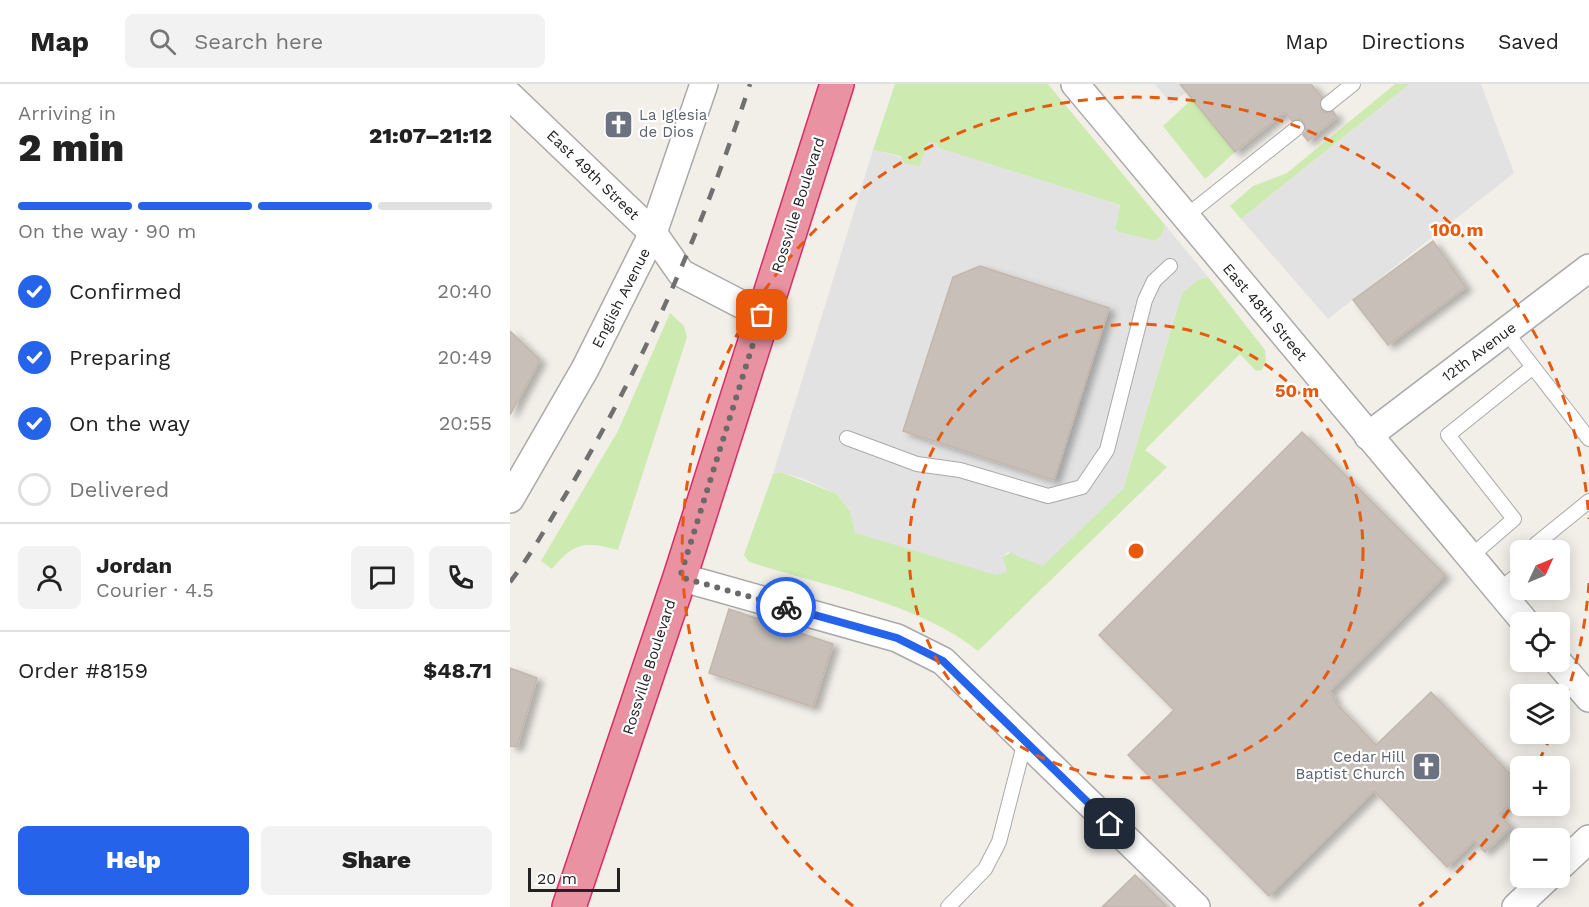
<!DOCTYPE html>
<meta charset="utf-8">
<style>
body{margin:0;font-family:"Work Sans",sans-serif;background:#f2f2f2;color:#222;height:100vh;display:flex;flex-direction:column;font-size:22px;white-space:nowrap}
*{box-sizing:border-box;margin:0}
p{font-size:20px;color:#767676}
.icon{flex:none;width:33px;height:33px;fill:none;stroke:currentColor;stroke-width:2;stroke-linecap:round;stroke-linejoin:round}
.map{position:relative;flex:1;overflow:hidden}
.drawer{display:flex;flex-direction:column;background:#fff;width:510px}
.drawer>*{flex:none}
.needle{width:39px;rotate:46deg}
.buttons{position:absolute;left:1000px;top:456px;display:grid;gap:12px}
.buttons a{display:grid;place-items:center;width:60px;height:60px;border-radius:9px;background:#fff;box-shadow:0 3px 15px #0003;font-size:30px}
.scale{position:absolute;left:18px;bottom:15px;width:92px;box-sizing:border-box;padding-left:6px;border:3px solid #222;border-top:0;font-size:16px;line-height:21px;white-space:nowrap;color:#222;-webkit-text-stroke:4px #fff;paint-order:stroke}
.pin{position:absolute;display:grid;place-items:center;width:51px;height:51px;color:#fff;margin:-26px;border-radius:12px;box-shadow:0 3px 9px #0006}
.courier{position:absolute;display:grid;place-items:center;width:60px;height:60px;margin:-30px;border:4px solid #2563eb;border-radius:50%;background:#fff;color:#222;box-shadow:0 2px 8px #0007}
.head em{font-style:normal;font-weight:800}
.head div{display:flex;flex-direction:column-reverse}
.head{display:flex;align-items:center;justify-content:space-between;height:102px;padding:0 18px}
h1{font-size:39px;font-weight:800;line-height:45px}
.bar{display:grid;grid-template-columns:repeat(4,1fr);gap:9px 6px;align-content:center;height:72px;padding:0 18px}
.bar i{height:8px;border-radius:4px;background:#e0e0e0}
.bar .on{background:#2563eb}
.bar p{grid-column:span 4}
.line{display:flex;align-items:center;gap:15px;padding:0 18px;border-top:2px solid #e0e0e0}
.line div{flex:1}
.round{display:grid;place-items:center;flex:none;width:63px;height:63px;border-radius:9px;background:#f2f2f2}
ol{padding:0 18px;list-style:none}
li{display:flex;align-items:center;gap:18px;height:66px}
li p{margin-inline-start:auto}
li .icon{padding:6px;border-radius:50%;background:#2563eb;color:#fff;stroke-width:4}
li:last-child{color:#767676}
li i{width:33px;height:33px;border:3px solid #e0e0e0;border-radius:50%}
.cta{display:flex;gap:12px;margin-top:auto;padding:12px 18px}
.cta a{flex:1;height:69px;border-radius:9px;background:#2563eb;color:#fff;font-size:24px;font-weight:800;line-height:69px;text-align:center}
.cta a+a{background:#f2f2f2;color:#222}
header{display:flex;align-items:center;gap:36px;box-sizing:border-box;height:84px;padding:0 30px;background:#fff;border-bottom:2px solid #e0e0e0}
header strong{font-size:28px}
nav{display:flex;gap:33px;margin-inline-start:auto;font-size:21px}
.search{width:420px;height:54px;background:#f2f2f2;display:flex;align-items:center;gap:15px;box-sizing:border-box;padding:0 21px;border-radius:9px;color:#767676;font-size:22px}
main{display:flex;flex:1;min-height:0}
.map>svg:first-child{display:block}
.grass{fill:#cdebb0}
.parking{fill:#e2e2e2}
.building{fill:#c7bfb8;stroke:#c4b6ab;stroke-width:1.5;filter:url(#shadow)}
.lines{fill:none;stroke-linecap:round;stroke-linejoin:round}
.lane-casing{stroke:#a9a9a9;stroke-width:16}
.street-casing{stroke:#a9a9a9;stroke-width:30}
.highway-casing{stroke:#dc2a67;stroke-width:36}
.lane{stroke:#fff;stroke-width:14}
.street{stroke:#fff;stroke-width:27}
.highway{stroke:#e892a2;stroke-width:33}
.rail{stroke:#707070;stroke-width:4.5;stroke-dasharray:12 12;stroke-linecap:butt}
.done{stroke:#6b6a68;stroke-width:6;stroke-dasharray:0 10.8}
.route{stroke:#2563eb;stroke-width:8}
.ring{fill:none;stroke:#e8590c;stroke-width:3;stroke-dasharray:10 8}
.labels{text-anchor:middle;stroke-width:4.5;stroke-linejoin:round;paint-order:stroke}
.worship-label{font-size:15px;fill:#5b616d;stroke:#fff;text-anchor:start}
.street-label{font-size:15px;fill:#222;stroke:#fff}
.centre{fill:#e8590c;stroke:#fff;stroke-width:3}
.ring-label{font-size:18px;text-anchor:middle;font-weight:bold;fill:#e8590c;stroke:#fff;stroke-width:4.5;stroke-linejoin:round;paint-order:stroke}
</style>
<header>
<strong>Map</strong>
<div class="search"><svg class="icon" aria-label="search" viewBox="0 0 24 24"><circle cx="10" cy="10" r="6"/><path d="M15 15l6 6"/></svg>Search here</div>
<nav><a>Map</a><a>Directions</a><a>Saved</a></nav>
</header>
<main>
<section class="drawer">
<div class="head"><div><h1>2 min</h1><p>Arriving in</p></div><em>21:07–21:12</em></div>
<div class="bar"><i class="on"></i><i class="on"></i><i class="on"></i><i></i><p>On the way · 90 m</p></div>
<ol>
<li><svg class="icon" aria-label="check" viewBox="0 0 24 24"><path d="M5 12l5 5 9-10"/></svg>Confirmed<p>20:40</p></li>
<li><svg class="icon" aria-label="check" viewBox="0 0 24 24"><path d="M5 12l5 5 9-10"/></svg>Preparing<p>20:49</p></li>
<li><svg class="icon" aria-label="check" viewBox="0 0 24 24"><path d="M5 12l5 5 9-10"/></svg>On the way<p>20:55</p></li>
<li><i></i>Delivered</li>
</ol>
<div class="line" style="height:108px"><a class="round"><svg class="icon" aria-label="person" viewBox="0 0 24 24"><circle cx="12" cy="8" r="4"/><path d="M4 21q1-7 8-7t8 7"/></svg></a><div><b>Jordan</b><p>Courier · 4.5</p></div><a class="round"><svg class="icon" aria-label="chat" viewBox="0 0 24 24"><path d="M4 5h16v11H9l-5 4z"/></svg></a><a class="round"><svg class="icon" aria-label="phone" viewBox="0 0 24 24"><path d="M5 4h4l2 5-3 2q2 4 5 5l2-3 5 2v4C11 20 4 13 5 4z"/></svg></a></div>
<div class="line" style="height:78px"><div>Order #8159</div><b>$48.71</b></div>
<div class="cta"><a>Help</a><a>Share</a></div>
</section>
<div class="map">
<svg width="1079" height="823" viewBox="0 0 1079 823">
<defs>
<filter id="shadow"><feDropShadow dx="6" dy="4" stdDeviation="3" flood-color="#0004"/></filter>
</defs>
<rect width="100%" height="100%" fill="#f2efe9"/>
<g class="grass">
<path d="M385 0H538L655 141 652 151 645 157 608 148 605 145 610 121 428 64 426 60 419 58 410 83 393 79 391 72 363 66Z"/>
<path d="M885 0H900L731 135 720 122 743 102 777 89Z"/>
<path d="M682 15 725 68 695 95 653 42Z"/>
<path d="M698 193 755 266 756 276 752 286 746 287 730 270 635 366 657 383 468 567C410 520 312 501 239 478L234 471 263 390 271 388 327 410 340 427 493 473 613 405 672 209 689 195Z"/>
<path d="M160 229 174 242 177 253 108 466C75 457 64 458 42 485L31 477 108 347Z"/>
</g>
<g class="parking">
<path d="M645 0H686L661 20Z"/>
<path d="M900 0H971L1004 89 818 235 731 135Z"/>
<path d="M419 57 427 60 429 64 610 121 605 145 608 148 645 157 652 151 655 141 698 193 689 195 672 209 613 405 533 482 498 468 493 473 497 488 486 491 345 449 340 427 327 410 294 395 271 388 263 390 363 66 391 73 394 79 409 83Z"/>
</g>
<g class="building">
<path d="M670 0H801L812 13 811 25 815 29 823 27 827 33 798 57 793 51 796 47 794 39 790 35 782 37 775 28 725 68Z"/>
<path d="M923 157 956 203 878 261 843 216Z"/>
<path d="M470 182 599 224 544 396 393 347 443 193Z"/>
<path d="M0 247 30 276 0 331Z"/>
<path d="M792 348 935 491 819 608 825 613 823 616 866 661 921 608 1011 701V709L989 730 1001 743 975 768 964 757 937 783 864 707 759 812 618 671 664 626 589 551Z"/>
<path d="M219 525 323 560 303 623 199 589Z"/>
<path d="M0 584 27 594 7 663 0 662Z"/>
<path d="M625 791 657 823H592Z"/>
</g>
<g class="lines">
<defs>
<g id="lane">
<path d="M818 20 843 0"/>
<path d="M675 133 787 44"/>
<path d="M996 248 1079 355"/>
<path d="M337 354 407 380 450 386 538 412 572 403 597 366 635 216 644 197 660 182"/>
<path d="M1026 466V460L1079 417"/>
<path d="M960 473 1004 435 938 351 1023 283"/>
<path d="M988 507 1011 488"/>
<path d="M438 823 475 785 489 758 515 657"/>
</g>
<g id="street">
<path d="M565 0 1015 538"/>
<path d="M0 12 143 149 171 189 252 231"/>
<path d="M858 352 1079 184"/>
<path d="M0 415 75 285 143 149 194 0"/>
<path d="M170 493 387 554 433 577 686 823"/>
<path d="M1048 578 1079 614"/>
<path d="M1050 782 1079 755"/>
<path d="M1006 823 1037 794"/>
</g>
<path id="highway" d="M59 823 170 493 327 0"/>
</defs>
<use href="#lane" class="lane-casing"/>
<use href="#street" class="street-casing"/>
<use href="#highway" class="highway-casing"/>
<use href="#lane" class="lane"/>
<use href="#street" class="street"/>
<use href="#highway" class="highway"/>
<path class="rail" d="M0 498C21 471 38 440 56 410 134 281 193 143 240 0"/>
</g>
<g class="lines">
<path class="done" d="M252 231 170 493 276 523"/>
<path class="route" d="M276 523 387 554 433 577 600 740"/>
</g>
<g class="ring">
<circle cx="626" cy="467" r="227"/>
<path d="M1079 499A454 454 0 0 1 1051 626M1041 652A454 454 0 0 1 1027 680M1009 711A454 454 0 0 1 909 822M343 822A454 454 0 1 1 1079 435"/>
</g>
<defs>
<symbol id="church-square" viewBox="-11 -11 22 22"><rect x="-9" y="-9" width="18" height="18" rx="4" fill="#6b7280" stroke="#fff"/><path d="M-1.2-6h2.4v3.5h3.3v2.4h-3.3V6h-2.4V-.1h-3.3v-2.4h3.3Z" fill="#fff"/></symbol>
</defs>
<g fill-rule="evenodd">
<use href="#church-square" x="92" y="24" width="33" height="33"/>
<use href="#church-square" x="900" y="666" width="33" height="33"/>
</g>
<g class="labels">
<g class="worship-label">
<text x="129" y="36">La Iglesia<tspan x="129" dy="17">de Dios</tspan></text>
<text x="895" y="678" text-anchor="end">Cedar Hill<tspan x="895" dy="17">Baptist Church</tspan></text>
</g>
<g class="street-label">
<text transform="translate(83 91) rotate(44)" y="5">East 49th Street</text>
<text transform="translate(288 121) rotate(-72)" y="5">Rossville Boulevard</text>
<text transform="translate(111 214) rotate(-63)" y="5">English Avenue</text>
<text transform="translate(755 228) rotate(50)" y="5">East 48th Street</text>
<text transform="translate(969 268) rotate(-37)" y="5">12th Avenue</text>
<text transform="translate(139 583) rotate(-72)" y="5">Rossville Boulevard</text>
</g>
</g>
<circle cx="626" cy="467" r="9" class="centre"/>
<g class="ring-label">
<text x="947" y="152">100 m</text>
<text x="787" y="313">50 m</text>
</g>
</svg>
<div class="buttons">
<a><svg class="needle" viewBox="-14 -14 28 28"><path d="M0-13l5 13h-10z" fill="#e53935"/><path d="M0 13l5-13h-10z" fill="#767676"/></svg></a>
<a><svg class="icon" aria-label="locate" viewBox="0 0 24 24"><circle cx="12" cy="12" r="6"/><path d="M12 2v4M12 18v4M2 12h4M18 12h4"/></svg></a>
<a><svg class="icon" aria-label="layers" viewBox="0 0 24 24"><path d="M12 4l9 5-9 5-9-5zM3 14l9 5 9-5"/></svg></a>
<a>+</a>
<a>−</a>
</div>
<div class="scale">20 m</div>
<div class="pin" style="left:252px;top:231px;background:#ea580c"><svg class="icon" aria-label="bag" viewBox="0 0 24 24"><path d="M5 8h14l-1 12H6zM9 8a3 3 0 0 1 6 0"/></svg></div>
<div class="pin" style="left:600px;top:740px;background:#1f2937"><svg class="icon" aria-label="home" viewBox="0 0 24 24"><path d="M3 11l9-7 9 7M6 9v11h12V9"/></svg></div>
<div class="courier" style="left:276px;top:523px"><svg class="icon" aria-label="bike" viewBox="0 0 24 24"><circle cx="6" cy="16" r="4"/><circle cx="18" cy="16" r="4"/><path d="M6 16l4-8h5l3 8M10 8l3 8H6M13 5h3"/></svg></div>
</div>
</main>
